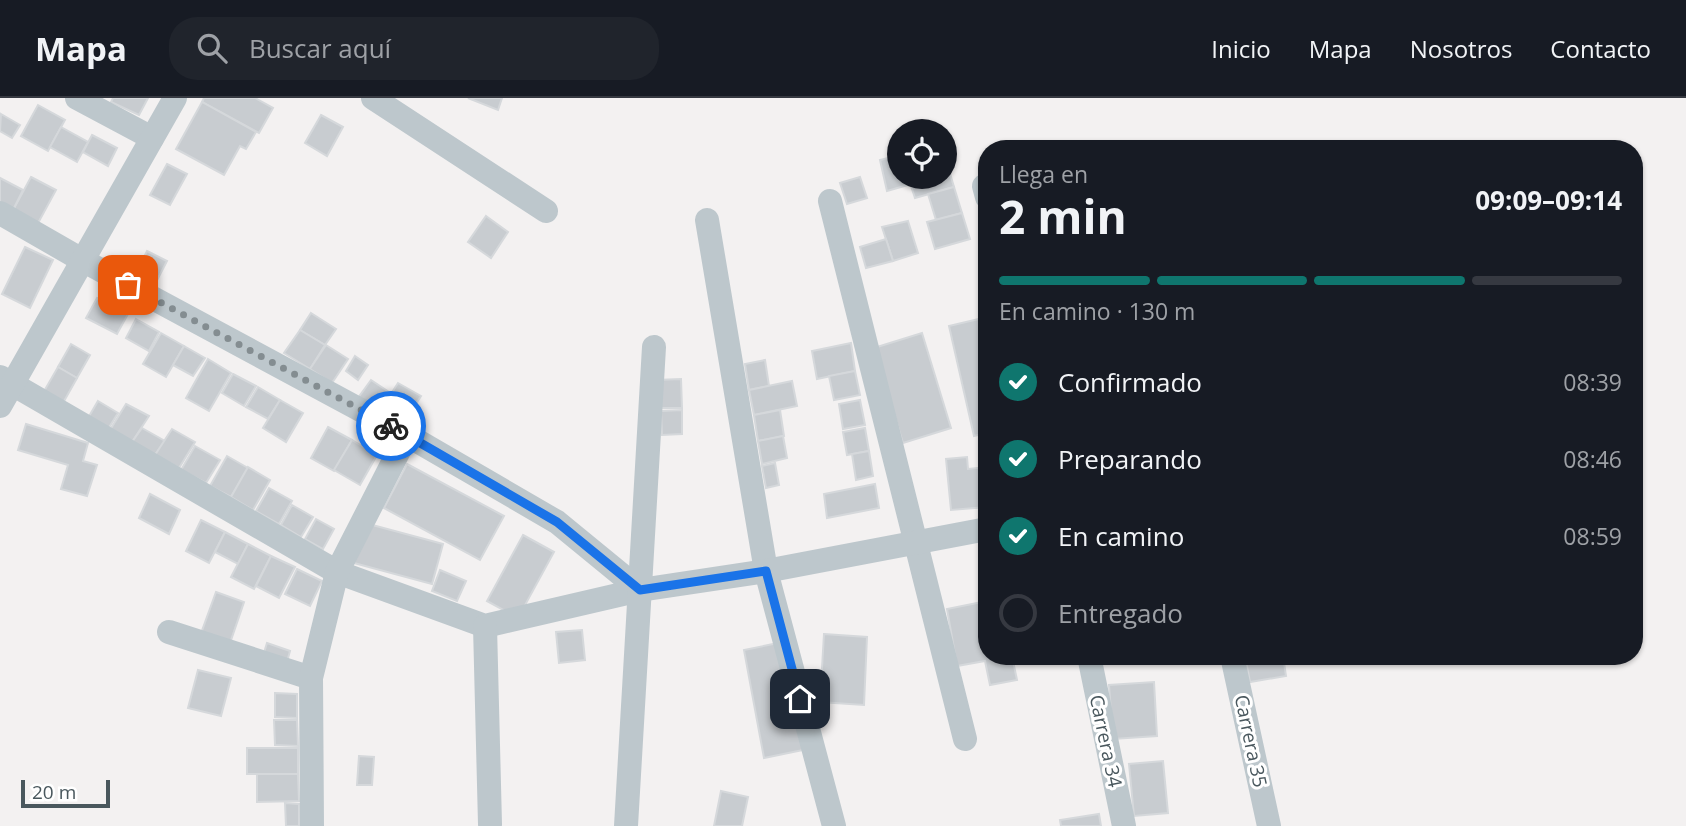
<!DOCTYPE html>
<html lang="es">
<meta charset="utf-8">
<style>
body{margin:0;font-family:"Open Sans",sans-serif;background:#20242c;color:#f1f3f6;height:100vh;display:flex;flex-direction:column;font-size:26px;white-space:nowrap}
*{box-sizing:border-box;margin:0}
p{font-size:23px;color:#9ea1a6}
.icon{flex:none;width:38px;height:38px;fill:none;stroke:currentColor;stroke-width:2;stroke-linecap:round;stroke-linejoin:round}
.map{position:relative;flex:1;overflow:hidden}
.drawer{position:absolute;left:978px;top:42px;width:665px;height:525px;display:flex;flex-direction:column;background:#171b24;border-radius:28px;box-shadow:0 2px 5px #0004}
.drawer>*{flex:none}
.tools{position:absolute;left:887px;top:21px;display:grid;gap:14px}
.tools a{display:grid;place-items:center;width:70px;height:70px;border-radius:50%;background:#171b24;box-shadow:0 2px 5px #0004;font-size:35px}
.scale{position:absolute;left:21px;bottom:18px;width:89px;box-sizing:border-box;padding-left:7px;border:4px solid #49575d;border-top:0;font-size:19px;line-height:24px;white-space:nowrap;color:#49575d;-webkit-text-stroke:5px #fff;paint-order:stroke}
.pin{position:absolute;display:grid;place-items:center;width:60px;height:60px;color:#fff;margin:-30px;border-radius:14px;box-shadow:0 4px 10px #0006}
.courier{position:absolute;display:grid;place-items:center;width:70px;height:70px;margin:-35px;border:5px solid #1a73e8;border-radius:50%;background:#fff;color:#222;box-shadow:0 2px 9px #0007}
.summary em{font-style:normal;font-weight:700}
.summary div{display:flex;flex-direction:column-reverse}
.summary{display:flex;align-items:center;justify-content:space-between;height:119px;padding:0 21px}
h1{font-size:46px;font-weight:700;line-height:52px}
.bar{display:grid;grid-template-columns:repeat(4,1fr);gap:10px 7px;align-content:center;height:84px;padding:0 21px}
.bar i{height:9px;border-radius:5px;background:#363941}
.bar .active{background:#0f766e}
.bar p{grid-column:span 4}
ol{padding:0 21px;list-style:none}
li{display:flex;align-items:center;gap:21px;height:77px}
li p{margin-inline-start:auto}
li .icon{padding:7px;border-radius:50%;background:#0f766e;color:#fff;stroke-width:4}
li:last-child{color:#9ea1a6}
li i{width:38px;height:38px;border:4px solid #363941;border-radius:50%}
header{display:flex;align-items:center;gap:42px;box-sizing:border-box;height:98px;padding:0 35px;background:#171b24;border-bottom:2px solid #363941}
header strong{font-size:33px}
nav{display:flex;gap:38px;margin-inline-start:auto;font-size:24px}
.search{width:490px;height:63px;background:#20242c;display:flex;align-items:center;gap:18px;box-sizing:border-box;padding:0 24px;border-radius:28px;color:#9ea1a6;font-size:26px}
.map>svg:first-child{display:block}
.building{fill:#c8ccd0;stroke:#d5d8db;stroke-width:2}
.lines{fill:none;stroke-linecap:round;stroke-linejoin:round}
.street{stroke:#bdc7cc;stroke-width:24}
.done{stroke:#848d91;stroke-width:7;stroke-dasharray:0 12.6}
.route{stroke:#1a73e8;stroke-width:9}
.labels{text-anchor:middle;stroke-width:6;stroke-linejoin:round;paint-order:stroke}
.street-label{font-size:19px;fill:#49575d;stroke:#fff}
</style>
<header>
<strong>Mapa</strong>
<div class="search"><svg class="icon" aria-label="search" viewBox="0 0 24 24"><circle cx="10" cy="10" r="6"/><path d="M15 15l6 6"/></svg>Buscar aquí</div>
<nav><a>Inicio</a><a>Mapa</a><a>Nosotros</a><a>Contacto</a></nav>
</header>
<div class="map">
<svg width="1686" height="728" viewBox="0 0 1686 728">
<rect width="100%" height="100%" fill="#f3f1f1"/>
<g class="building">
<path d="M113 0H148L139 17 111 4Z"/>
<path d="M204 0H255L273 10 259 35 202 4Z"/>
<path d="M468 0H502L498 12Z"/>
<path d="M202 4 256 34 246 51 240 48 224 77 176 51Z"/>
<path d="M38 7 65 22 48 53 21 38Z"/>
<path d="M1 16 20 27 12 40 0 33Z"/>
<path d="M321 17 343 29 327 58 305 45Z"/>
<path d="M61 29 88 44 77 64 50 49Z"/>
<path d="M92 37 117 50 108 68 83 54Z"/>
<path d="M900 57V79H906L908 87 887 93 880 62Z"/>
<path d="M945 65H947L954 89 915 100 908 79H945Z"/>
<path d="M167 66 187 76 170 107 150 97Z"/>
<path d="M31 79 56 92 37 127 12 114Z"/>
<path d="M860 79 867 100 847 106 840 85Z"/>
<path d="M0 80 23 92 12 114 0 107Z"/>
<path d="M954 89 962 115 936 122 928 96Z"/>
<path d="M962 115 970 141 935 151 927 124Z"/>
<path d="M486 118 508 134 491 160 468 144Z"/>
<path d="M908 123 918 155 893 163 882 129Z"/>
<path d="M886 141 893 163 866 170 860 149Z"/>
<path d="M25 149 53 162 30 210 2 196Z"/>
<path d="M147 153 167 163 150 196 131 186Z"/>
<path d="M97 200 128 216 117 236 86 220Z"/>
<path d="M311 215 336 231 325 247 300 232Z"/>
<path d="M987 219V335L974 338 949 228Z"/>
<path d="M136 221 159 234 149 253 126 240Z"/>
<path d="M300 232 325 247 310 271 284 255Z"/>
<path d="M161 235 184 248 166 279 143 266Z"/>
<path d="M922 235 951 330 903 345 874 250Z"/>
<path d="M851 245 855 273 817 281 812 253Z"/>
<path d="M71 246 90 257 77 280 58 269Z"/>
<path d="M326 247 348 261 332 285 310 271Z"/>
<path d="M184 248 205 260 193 278 173 267Z"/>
<path d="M355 258 368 267 358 282 346 273Z"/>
<path d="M208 261 231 275 209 313 186 300Z"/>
<path d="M765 262 769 288 749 292 745 266Z"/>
<path d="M58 269 77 280 63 305 43 295Z"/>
<path d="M855 273 860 297 834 302 829 278Z"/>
<path d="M233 276 256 288 244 308 222 295Z"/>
<path d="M681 281 682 310H657L656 282Z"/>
<path d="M371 282 389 294 377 312 358 300Z"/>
<path d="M792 283 797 308 754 317 749 292Z"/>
<path d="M398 285 421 298 402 327 380 313Z"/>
<path d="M258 289 280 302 268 321 246 309Z"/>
<path d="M280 302 303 315 286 344 263 330Z"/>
<path d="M860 302 865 327 843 331 839 306Z"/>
<path d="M98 303 118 315 108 331 88 320Z"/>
<path d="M126 306 149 318 132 344 110 332Z"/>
<path d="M682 312V336L662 337 661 313Z"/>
<path d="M780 312 784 338 758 343 754 317Z"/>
<path d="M26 326 88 345 83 363 97 367 87 398 61 391 68 367 18 352Z"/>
<path d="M328 329 352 342 334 373 311 360Z"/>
<path d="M142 330 165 343 155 357 132 344Z"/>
<path d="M865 330 869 353 847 357 843 334Z"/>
<path d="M172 331 195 344 179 370 155 357Z"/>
<path d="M783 338 787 360 762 366 758 343Z"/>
<path d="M352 342 377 357 360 387 334 372Z"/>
<path d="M195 348 220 362 206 385 181 372Z"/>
<path d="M869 353 873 378 856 382 852 356Z"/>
<path d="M227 358 248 370 231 399 210 388Z"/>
<path d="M967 359 968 371 987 369V409L951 412 946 361Z"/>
<path d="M775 365 779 387 766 390 762 368Z"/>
<path d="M407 366 504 418 480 462 384 410Z"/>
<path d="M248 369 270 382 253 412 231 399Z"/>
<path d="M875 386 879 410 827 420 824 396Z"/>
<path d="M269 390 292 403 279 426 256 413Z"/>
<path d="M150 396 180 412 169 436 139 420Z"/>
<path d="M292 407 313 419 301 439 281 427Z"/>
<path d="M316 421 334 431 323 451 305 441Z"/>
<path d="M201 422 225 434 209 465 186 453Z"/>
<path d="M365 425 443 446 432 486 354 465Z"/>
<path d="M225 434 248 446 238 466 215 454Z"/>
<path d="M523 437 554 454 518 520 487 503Z"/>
<path d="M248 446 271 458 254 491 231 479Z"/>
<path d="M271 458 295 469 279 500 256 488Z"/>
<path d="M297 471 322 483 310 508 285 496Z"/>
<path d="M440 472 466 483 457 503 432 493Z"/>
<path d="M216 494 244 504 228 551 199 541Z"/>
<path d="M987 503V558H1012L1017 582 990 587 985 563 957 568 947 511Z"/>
<path d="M582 532 585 562 559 565 556 534Z"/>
<path d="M824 536 867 539 864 607 820 604Z"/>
<path d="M783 544 803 652 764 660 744 552Z"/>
<path d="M267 545 290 553 285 571 261 564Z"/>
<path d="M1245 558H1283L1286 578 1250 584Z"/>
<path d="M198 572 231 580 221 618 188 610Z"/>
<path d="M1154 584 1157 638 1113 641 1109 587Z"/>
<path d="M275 595 297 596V620L275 619Z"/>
<path d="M274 622H297L298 648 275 647Z"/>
<rect x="247" y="650" width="51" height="26"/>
<path d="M359 658 374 659 372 687H357Z"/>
<path d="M1163 663 1168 715 1134 718 1129 666Z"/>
<path d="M257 676H298L299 703 257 704Z"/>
<path d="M721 693 748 699 742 728H714Z"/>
<path d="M285 705 299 706V728H286Z"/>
<path d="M1099 716 1101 728H1061L1060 722Z"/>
</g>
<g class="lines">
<g class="street">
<path d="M77 0 152 40"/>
<path d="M373 0 546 113"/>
<path d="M984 88 987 99"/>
<path d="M830 103 965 641"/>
<path d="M0 115 82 162 407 337 557 424 640 492"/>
<path d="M707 122 766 473 834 728"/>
<path d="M0 279 337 474 485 528 640 492 766 473 987 431"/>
<path d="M0 308 175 0"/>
<path d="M485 528 490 726"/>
<path d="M169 534 311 580"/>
<path d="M1089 558 1124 728"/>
<path d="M1232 558 1269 728"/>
<path d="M312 728 311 580 337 474 407 337"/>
<path d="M626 728 654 249"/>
</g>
</g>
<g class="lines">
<path class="done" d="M128 187 391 328"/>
<path class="route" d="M391 328 557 424 640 492 766 473 800 601"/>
</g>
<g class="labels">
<g class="street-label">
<text transform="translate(1106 643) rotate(78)" y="7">Carrera 34</text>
<text transform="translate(1251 643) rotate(78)" y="7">Carrera 35</text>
</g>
</g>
</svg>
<div class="tools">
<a><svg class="icon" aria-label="locate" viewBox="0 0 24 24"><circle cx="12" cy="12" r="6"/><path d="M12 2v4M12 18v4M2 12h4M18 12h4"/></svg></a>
</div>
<div class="scale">20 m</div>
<div class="pin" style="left:128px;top:187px;background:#ea580c"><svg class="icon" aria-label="bag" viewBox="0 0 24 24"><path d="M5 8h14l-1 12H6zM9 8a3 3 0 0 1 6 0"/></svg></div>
<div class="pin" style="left:800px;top:601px;background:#1f2937"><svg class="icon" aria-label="home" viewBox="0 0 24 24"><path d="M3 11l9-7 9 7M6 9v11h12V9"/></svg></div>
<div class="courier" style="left:391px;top:328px"><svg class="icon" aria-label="bike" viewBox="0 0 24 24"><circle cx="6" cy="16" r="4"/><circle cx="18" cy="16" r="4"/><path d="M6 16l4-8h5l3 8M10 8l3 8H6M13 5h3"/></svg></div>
<section class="drawer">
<div class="summary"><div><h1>2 min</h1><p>Llega en</p></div><em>09:09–09:14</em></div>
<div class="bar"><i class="active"></i><i class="active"></i><i class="active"></i><i></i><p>En camino · 130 m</p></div>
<ol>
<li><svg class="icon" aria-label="check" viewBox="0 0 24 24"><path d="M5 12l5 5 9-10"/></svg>Confirmado<p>08:39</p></li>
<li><svg class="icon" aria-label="check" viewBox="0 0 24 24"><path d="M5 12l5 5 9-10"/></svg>Preparando<p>08:46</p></li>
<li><svg class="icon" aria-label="check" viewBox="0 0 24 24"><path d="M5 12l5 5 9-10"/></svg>En camino<p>08:59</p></li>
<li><i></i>Entregado</li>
</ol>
</section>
</div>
